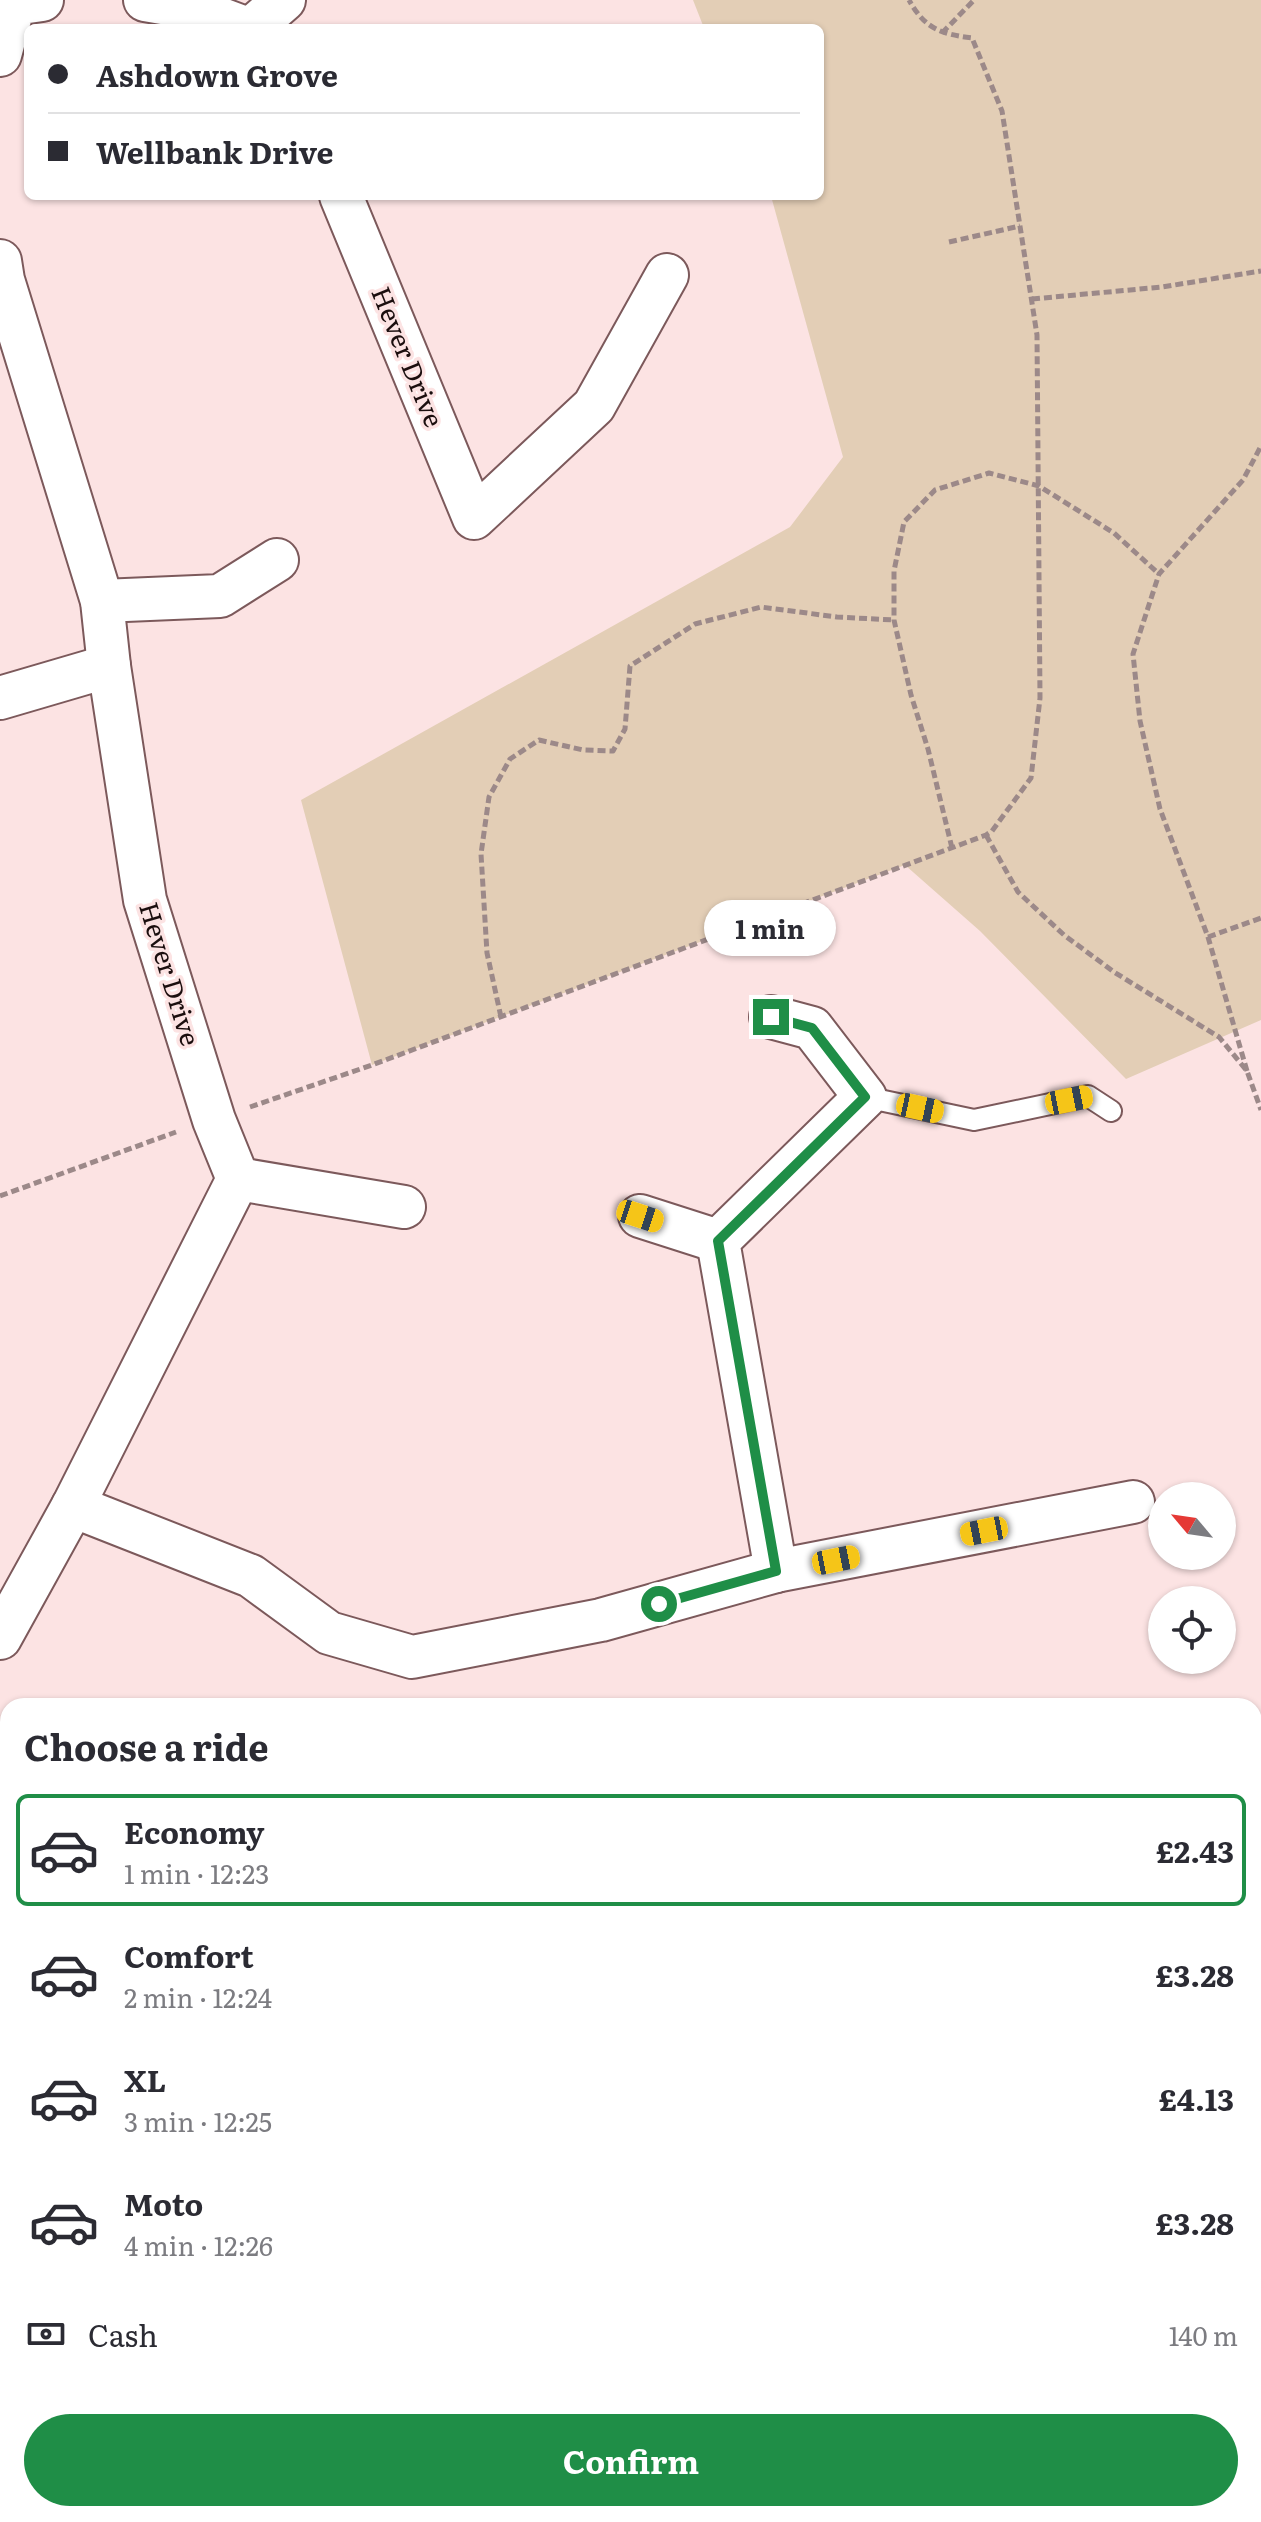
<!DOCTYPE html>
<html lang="en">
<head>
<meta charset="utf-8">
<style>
  :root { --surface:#fff; --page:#f2f2f3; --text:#2b2b33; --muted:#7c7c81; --line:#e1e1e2; --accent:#1f8e47 }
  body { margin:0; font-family:Literata,serif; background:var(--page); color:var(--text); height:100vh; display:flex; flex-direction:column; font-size:30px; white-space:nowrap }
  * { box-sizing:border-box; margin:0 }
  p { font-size:26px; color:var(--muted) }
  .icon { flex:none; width:44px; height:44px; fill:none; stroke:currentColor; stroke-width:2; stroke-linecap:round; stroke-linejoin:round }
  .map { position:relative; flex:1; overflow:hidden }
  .panel { position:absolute; left:0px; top:1698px; width:1262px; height:824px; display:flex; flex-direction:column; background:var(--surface); border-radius:24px 24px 0 0; box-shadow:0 2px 6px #0004 }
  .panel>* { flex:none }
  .hud { position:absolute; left:24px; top:24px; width:800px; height:176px; border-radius:12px; box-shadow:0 2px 6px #0004; display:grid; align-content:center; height:176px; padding:0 24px; background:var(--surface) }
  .needle { width:52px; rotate:299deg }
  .buttons { position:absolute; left:1148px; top:1482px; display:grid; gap:16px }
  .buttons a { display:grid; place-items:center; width:88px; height:88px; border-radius:50%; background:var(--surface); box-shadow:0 2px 6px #0004; font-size:40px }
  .end { position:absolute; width:36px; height:36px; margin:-18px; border:10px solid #1f8e47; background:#fff; box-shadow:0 0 0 4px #fff }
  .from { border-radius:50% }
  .bubble { position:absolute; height:56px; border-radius:28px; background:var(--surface); box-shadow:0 2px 6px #0004; font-size:26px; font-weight:700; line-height:56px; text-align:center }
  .car { position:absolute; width:24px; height:48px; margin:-24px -12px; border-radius:10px; box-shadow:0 0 6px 2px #0007; background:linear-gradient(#f5c518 24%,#345 0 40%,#f5c518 0 76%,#345 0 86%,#f5c518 0) }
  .hud b { display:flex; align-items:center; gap:28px; height:76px; font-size:30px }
  .hud b+b { border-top:2px solid var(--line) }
  .hud i { width:20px; height:20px; background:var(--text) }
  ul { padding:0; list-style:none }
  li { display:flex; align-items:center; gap:24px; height:112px; margin:0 16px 12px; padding:0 8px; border:4px solid transparent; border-radius:12px }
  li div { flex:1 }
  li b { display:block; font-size:30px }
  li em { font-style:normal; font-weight:700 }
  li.current { border-color:var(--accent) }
  li>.icon { width:72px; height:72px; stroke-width:1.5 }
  h2 { padding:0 24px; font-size:36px; line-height:96px }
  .pay { display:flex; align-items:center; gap:20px; height:88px; padding:0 24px; font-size:30px }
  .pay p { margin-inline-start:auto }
  .cta { display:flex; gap:16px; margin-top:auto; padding:16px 24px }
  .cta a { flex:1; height:92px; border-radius:48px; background:var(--accent); color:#fff; font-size:32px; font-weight:700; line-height:92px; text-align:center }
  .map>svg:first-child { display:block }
  .green { fill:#e3ceb6 }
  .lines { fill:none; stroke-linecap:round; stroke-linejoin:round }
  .service-casing { stroke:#7c595b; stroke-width:24 }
  .minor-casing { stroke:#7c595b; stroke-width:46 }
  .tertiary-casing { stroke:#7c595b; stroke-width:48 }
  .path { stroke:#9c8989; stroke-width:5; stroke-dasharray:8 4; stroke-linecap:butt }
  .service { stroke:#fff; stroke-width:20 }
  .minor { stroke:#fff; stroke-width:42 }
  .tertiary { stroke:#fff; stroke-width:44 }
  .route { stroke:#1f8e47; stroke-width:10 }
  .labels { text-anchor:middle; stroke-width:7; stroke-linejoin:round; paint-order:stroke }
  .street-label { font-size:26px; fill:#1b0e0e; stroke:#fce3e3 }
</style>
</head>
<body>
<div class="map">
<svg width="1261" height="2522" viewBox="0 0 1261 2522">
  <rect width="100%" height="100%" fill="#fce3e3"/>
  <g class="green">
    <path d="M 693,0 L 1261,0 L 1261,1020 L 1126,1079 L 980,931 L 905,865 L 372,1065 L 301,800 L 790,527 L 843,457 L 771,196 L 820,196 L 820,28 L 704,28 Z"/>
    <path d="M 1261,1953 L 1261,2224 L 1254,2227 L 1254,1955 Z"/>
    <path d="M 1254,2246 L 1261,2270 L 1261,2454 L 1254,2455 Z"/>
  </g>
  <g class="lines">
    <g class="service-casing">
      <g id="service">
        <path d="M 865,1097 L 974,1120 L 1088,1096 L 1111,1111"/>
        <path d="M 946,2514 L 947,2522"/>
        <path d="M 678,2522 L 679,2514"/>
      </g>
    </g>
    <g class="minor-casing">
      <g id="minor">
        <path d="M 145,0 L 192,8 L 245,28"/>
        <path d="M 252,28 L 284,0"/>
        <path d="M 0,55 L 14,4 L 42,0"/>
        <path d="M 341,196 L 474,518 L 594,406 L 667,275"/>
        <path d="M 0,261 L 3,280 L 102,601 L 109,666 L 145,900 L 214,1120 L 238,1179 L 73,1506 L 0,1638"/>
        <path d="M 102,601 L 220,596 L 277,560"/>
        <path d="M 0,698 L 109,666"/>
        <path d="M 771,1017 L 812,1028 L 865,1097 L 718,1241 L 776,1571"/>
        <path d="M 238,1179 L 404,1207"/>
        <path d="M 640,1216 L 718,1241"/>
        <path d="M 73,1506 L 251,1576 L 329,1633 L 412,1657 L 601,1620 L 776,1571 L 1133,1502"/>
        <path d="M 0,1837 L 8,1841"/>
        <path d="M 0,2513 L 50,2522"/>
        <path d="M 159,2522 L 269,2514"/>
      </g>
    </g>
    <g class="tertiary-casing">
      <path id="tertiary" d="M 1236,2522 L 1261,2513"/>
    </g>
    <g class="path">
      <path d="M 942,33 L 974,0"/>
      <path d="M 949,242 L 1020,226"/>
      <path d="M 1032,299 L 1162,287 L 1261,271"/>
      <path d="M 986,835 L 1018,892 L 1064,935 L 1114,972 L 1219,1037 L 1247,1071 L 1261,1110"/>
      <path d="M 952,848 L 928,749 L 911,695 L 894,620 L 894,571 L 904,522 L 935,490 L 989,473 L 1039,486 L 1114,533 L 1159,574"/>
      <path d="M 1208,937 L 1261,918"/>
      <path d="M 501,1017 L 487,953 L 481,854 L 489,797 L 510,759 L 539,740 L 583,750 L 613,751 L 625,729 L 630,666 L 695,624 L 761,607 L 837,617 L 894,620"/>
      <path d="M 1247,1071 L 1208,937 L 1160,809 L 1140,721 L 1133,654 L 1159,574 L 1243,480 L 1261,446"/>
      <path d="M 250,1107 L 372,1065 L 986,835 L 992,831 L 1031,778 L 1040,698 L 1037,335 L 1002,111 L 972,38 C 941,34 925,29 909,0"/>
      <path d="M 0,1196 L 176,1132"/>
    </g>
    <use href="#service" class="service"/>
    <use href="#minor" class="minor"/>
    <use href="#tertiary" class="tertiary"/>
  </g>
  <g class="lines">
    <path class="route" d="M 659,1604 L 776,1571 L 718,1241 L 865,1097 L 812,1028 L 771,1017"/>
  </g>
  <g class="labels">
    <g class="street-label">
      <text transform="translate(407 357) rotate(68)" y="9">Hever Drive</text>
      <text transform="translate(169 974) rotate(73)" y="9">Hever Drive</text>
    </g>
  </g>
</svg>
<div class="buttons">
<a><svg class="needle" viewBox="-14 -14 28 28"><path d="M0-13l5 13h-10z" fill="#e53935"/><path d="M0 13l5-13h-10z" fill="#7c7c81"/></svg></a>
<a><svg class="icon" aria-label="locate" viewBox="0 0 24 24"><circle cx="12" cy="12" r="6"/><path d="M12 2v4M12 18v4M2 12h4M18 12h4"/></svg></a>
</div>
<i class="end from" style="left:659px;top:1604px"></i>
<i class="end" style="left:771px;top:1017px"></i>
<div class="bubble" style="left:704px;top:900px;width:132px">1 min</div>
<i class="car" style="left:1069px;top:1100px;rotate:79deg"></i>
<i class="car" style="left:920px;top:1108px;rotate:102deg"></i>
<i class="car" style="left:640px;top:1216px;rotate:108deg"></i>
<i class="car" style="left:984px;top:1531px;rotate:259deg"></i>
<i class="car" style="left:836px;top:1560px;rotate:79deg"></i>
<div class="hud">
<b><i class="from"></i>Ashdown Grove</b>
<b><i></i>Wellbank Drive</b>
</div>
<section class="panel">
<h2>Choose a ride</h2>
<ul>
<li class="current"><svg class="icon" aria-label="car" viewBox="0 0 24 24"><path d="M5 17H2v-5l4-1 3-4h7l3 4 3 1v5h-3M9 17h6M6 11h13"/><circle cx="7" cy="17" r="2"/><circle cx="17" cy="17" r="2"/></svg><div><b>Economy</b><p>1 min · 12:23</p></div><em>£2.43</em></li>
<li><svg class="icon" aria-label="car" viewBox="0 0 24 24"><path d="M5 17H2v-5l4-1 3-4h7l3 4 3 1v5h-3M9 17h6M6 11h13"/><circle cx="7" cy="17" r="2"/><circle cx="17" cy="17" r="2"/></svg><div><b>Comfort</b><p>2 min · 12:24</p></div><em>£3.28</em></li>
<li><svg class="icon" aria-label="car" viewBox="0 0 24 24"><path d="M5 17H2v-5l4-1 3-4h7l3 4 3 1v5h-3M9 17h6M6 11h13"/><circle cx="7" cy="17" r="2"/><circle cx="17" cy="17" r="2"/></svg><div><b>XL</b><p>3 min · 12:25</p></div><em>£4.13</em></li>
<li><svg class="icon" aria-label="car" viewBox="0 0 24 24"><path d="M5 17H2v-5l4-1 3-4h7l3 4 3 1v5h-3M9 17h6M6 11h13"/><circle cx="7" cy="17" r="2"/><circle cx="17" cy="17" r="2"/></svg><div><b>Moto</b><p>4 min · 12:26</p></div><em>£3.28</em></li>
</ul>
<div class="pay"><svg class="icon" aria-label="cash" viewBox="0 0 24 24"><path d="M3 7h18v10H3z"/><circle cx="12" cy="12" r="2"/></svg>Cash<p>140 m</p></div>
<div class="cta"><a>Confirm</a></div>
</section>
</div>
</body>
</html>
